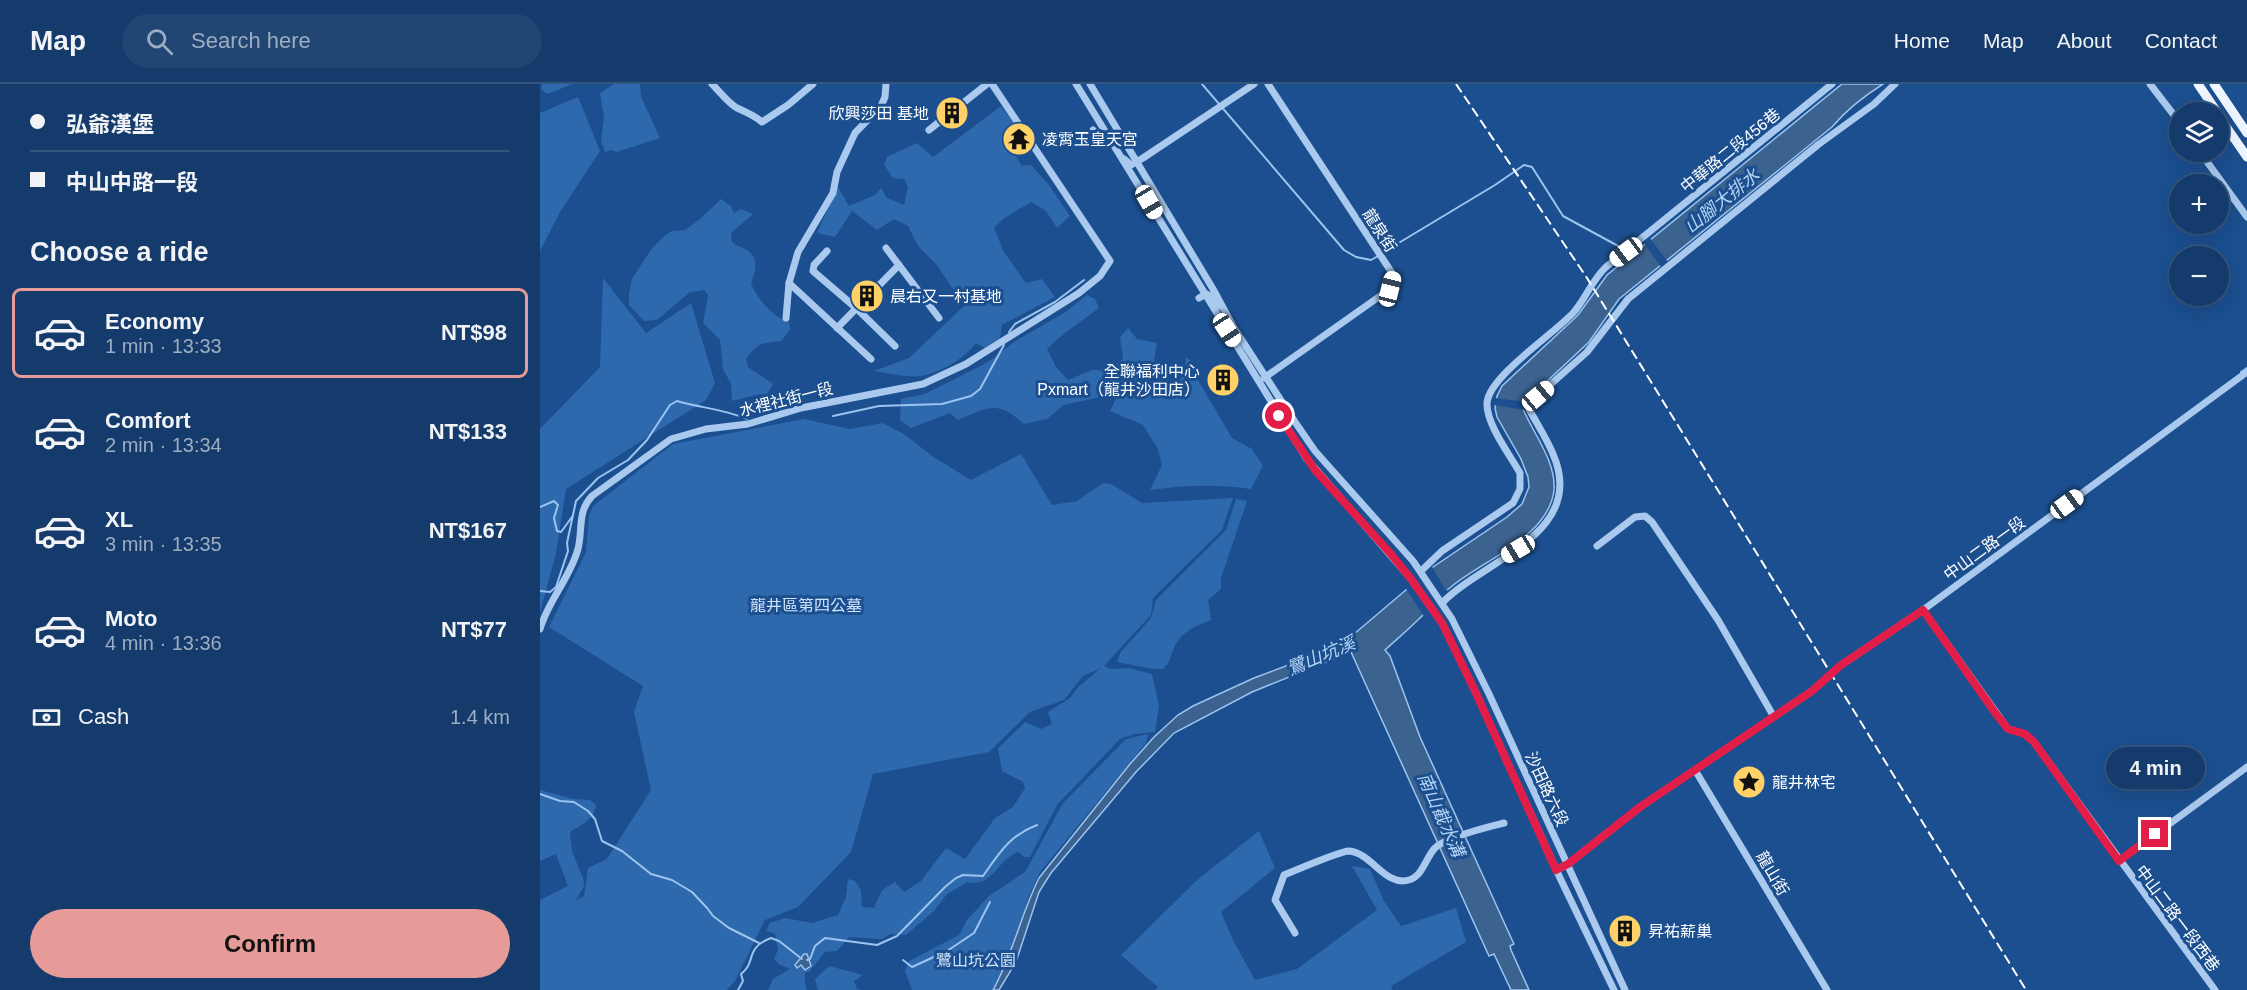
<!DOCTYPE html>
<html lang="en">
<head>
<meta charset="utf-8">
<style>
  :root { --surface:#143b6b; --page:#214673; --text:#f1f3f6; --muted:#9dadc1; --line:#33557e; --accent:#e69b98 }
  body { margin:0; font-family:Helvetica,"Noto Sans TC",sans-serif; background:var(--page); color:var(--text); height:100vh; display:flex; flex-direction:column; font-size:22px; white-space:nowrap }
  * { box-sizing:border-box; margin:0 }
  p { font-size:20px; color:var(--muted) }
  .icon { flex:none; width:33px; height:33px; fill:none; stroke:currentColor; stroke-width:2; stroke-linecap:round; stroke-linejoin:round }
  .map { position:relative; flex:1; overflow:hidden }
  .drawer { display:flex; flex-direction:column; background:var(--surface); width:540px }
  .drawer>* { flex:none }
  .guide { display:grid; align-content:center; height:132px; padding:0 30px; background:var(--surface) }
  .tools { position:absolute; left:1629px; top:18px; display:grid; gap:12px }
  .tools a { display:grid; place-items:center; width:60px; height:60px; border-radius:50%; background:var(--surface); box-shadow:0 6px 24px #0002,0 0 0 2px var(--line); font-size:30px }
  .end { position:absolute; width:27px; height:27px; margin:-14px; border:8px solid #e11d48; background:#fff; box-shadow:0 0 0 3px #fff }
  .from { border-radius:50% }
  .bubble { position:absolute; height:42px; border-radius:21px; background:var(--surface); box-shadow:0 6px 24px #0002,0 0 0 2px var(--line); font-size:20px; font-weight:700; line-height:42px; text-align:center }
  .car { position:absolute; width:18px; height:36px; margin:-18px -9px; border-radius:8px; box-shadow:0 0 4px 2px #0007; background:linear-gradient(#fff 24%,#345 0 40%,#fff 0 76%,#345 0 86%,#fff 0) }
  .guide b { display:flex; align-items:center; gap:21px; height:57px; font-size:22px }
  .guide b+b { border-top:2px solid var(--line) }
  .guide i { width:15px; height:15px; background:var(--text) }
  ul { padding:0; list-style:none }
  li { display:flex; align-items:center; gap:18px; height:90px; margin:0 12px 9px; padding:0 18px; border:3px solid transparent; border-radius:9px }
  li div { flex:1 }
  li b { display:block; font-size:22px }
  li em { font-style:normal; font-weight:700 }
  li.current { border-color:var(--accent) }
  li>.icon { width:54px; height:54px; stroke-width:1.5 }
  h2 { padding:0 30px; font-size:27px; line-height:72px }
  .pay { display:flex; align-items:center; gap:15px; height:66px; padding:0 30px; font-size:22px }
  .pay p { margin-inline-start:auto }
  .action { display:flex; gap:12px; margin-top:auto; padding:12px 30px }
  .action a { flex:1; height:69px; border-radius:36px; background:var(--accent); color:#111; font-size:24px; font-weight:700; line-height:69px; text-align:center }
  header { display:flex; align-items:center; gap:36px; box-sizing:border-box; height:84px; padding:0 30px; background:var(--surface); border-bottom:2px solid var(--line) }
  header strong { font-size:28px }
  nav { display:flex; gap:33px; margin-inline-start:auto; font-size:21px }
  .search { width:420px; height:54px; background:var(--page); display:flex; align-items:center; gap:15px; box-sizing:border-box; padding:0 21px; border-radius:33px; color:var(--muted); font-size:22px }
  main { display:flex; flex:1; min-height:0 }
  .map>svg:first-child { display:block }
  .green { fill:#2e69ad }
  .water { fill:#3c6290; stroke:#9cc4f0; stroke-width:1.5 }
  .pier { fill:#1b4f8f }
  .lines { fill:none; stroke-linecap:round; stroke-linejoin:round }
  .stream { stroke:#9cc4f0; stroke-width:2 }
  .minor { stroke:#a9c9ee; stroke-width:7 }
  .major { stroke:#f0f6ff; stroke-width:9 }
  .rail { stroke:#fff; stroke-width:2; stroke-dasharray:10 4.5; stroke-linecap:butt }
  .route { stroke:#e11d48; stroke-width:8 }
  .labels { text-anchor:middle; stroke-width:6; stroke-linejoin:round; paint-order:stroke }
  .poi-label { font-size:16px; fill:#fff; stroke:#1b4f8f; text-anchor:start }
  .street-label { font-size:16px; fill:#fff; stroke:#1b4f8f }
  .park-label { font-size:16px; fill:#cfe3fa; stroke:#1b4f8f }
  .water-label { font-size:18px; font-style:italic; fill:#b5d3f5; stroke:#1b4f8f }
</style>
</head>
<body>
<header>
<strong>Map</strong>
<div class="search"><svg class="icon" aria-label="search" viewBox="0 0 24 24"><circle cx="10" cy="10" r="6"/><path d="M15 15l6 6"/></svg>Search here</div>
<nav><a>Home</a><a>Map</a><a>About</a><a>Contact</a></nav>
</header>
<main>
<section class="drawer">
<div class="guide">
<b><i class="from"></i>弘爺漢堡</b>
<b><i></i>中山中路一段</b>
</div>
<h2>Choose a ride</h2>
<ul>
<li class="current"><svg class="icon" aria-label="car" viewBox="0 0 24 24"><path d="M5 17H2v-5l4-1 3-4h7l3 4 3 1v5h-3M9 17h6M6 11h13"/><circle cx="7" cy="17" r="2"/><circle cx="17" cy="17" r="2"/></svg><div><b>Economy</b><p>1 min · 13:33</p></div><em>NT$98</em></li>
<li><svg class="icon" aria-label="car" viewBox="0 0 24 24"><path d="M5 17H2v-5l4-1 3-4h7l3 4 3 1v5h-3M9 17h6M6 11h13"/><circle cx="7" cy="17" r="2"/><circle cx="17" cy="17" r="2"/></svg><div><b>Comfort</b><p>2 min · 13:34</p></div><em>NT$133</em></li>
<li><svg class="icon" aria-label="car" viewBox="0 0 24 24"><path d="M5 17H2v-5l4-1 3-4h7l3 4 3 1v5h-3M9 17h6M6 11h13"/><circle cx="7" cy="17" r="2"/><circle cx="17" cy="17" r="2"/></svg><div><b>XL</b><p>3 min · 13:35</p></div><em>NT$167</em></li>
<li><svg class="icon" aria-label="car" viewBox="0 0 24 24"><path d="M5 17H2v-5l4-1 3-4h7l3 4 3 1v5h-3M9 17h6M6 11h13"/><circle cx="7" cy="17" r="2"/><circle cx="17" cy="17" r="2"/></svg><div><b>Moto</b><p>4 min · 13:36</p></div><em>NT$77</em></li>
</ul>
<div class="pay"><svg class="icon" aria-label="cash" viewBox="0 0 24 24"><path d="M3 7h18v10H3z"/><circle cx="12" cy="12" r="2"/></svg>Cash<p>1.4 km</p></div>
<div class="action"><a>Confirm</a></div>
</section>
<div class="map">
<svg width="1707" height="906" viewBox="0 0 1707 906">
  <rect width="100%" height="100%" fill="#1b4f8f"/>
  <g class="green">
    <path d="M 2,0 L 33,0 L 7,10 L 1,5 Z"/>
    <path d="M 74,0 L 100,0 L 101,13 L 120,54 L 77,68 L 71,66 L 65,68 L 61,57 L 64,33 L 60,9 Z"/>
    <path d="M 38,13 L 60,67 L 20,128 L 0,167 L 0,29 Z"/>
    <path d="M 461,22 L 474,39 L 462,49 L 482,82 L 491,81 L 509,101 L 530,132 L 517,144 L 506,127 L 491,118 L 463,135 L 454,144 L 464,168 L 486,199 L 502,195 L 515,213 L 462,241 L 460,254 L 445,264 L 436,259 C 424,275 402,288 381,292 C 367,294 348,289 334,287 L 369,274 L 424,222 L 397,181 L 378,162 L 368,142 L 354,135 L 337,146 L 312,127 L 295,153 L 277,149 L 298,103 L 309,122 L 335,111 L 341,104 L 347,114 L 364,121 L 368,103 L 364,95 L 353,94 L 344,81 L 347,73 L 377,59 L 393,73 Z"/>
    <path d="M 181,115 L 191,122 L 194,129 L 201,125 L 213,130 L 191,149 L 192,158 C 197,162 202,163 207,166 C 219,173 216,188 211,199 C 217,215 232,233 249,238 L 250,246 L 241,257 C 221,260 219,257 206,275 L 208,283 L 233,300 L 227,310 C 214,310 204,315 192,317 L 191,299 L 183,286 L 180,256 L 163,239 L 168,211 L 164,206 L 150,208 L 117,236 L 104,237 L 89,221 L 89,210 L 92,195 L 110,167 L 124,152 L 132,147 L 145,146 L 160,135 Z"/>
    <path d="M 63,194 L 106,249 L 151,219 L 175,299 L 166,316 L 26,405 L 16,469 L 0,529 L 0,345 L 60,283 Z"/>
    <path d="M 547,211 L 555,215 L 559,224 L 521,252 L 507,265 L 516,283 L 528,296 L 552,286 L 568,286 L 583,275 L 580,253 L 588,244 L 597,255 L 617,259 L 611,294 L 634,308 L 645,287 L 646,273 L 651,277 L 653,288 L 692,354 L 712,365 L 723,382 L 711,405 C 675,400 646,401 610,406 L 622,381 L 618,365 L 603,341 L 570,327 L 579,309 L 524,321 L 507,335 L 484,340 C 457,316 449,323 418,336 L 410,329 L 371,344 L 360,336 L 361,315 L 385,310 L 448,278 L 474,258 L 524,229 Z"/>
    <path d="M 264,335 L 310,345 L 343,339 L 364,350 L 392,372 L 431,396 L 481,370 L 512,421 L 537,417 L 563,399 L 571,400 L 602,419 L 693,414 L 682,446 L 613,514 L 611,531 L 564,582 L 571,585 L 589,584 L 612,590 L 619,622 L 615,648 L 594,650 L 580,655 L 517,721 L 490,773 L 484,773 L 478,768 C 457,776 452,804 428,798 L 407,810 L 394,827 L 366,851 L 350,850 L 342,855 L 309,853 L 297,867 L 285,868 L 269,888 L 265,888 L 265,898 L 267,906 L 228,906 L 233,895 L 250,885 L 240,881 L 234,875 L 238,866 L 235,850 L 226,847 L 230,839 L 245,834 L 272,839 L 298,831 L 306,813 L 308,795 L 315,797 L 321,806 L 322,823 L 334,824 L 342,806 L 355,798 L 364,808 L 381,797 L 406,764 L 425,775 L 455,734 L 473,723 L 485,704 L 483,698 L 462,687 L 458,664 L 485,638 L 501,645 L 512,640 L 508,628 L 530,614 L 538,603 L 561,584 L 543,592 L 524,616 L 490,628 L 449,668 L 333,690 L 311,768 L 258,823 L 225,836 L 195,897 L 187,906 L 0,906 L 0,816 L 28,802 L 16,770 L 0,777 L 0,706 L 33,715 L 50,716 L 56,721 C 54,736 41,741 30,748 L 32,767 L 44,797 L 44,802 L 36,816 L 44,812 L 48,784 L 67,775 L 111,706 L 94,628 L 103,602 L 9,543 L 46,468 L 49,432 L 53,422 L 133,360 Z"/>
    <path d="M 696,415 L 707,417 L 681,494 L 681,505 L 668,516 L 671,536 C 655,542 641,548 634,564 C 630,573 631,578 623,585 L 613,585 L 577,578 L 580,569 L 611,534 L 616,516 L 686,446 Z"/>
    <path d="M 608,650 L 606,659 L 500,788 L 489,812 L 469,882 L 452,906 L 372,906 L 365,887 L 369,877 L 419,851 L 427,836 L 449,812 L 485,788 L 523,719 L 586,655 Z"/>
    <path d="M 719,747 L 735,784 L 681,828 L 694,858 L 715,896 L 757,885 L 837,826 L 812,782 L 830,785 L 844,817 L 861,842 L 916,824 L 926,858 L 851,902 L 853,906 L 615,906 L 618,903 L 581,871 L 657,796 Z"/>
    <path d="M 289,882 L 323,891 L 314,897 L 317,905 L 323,906 L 278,906 L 275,895 Z"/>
  </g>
  <g class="water">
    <path d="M 1302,0 L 1343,0 C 1324,12 1307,25 1292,43 L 1079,215 L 1049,258 L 985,318 L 983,325 C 994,351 1016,377 1014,406 C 1009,453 943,476 911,503 C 900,511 892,523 882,532 C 870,544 857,555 845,566 L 850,572 L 880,653 L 973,858 L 974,860 L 970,862 L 971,866 L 989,906 L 971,906 L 954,870 L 949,872 L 811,568 L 712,608 L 634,649 L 596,688 L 511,789 L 499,808 L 476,878 L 459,906 L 453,906 C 473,870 481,830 499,794 L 590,680 L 614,653 L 638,631 L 653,622 L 714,594 L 796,563 L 814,550 L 893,483 L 967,433 L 982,420 L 989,403 L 988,393 L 981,375 L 957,333 L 955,324 L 957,312 L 962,302 L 1038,231 L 1067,191 Z"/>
    <path d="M 264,870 L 267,870 L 271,882 L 265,886 L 261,881 L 257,884 L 255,881 Z"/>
  </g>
  <g class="pier">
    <path d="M 1110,154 L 1128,178 L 1121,183 L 1104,159 Z"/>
    <path d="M 955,314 L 986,318 L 985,326 L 954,321 Z"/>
    <path d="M 891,481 L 905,505 L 909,507 L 885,534 L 865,503 Z"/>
  </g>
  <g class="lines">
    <g class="stream">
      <path d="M 662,0 L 804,166 L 816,173 L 831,176 L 838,172"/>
      <path d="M 842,169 L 955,101 L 984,81 L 992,83 L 1023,132 L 1080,163 L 1089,174"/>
      <path d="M 469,248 L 475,240 L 515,218 L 544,196"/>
      <path d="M 1701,288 L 1707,284"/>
      <path d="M 293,332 L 339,322 L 402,320 L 431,312 L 440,305 L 464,261"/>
      <path d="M 0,423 L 14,417 L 18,421 L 14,434 L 17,447 L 21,448 L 32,433"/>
      <path d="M 0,507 L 10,508 L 16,503 L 28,467 L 27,459 L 36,417 L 58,394 L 88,376 L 107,356 L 130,321 L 137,317 C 161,324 184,325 207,335"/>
      <path d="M 0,710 L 20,717 L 34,718 L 48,727 L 55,735 L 62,757 L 82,767 L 111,790 L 132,796 L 152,808 L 168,825 L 173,832 L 189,844 L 219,859"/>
      <path d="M 267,876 L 270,875 L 275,862 L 285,854 L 337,861 L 357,852 L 405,803 L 416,794 L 423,791 L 443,792 C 460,768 469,752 497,741"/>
      <path d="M 363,876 L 372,883 L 407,867 L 434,849 L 450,818"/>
      <path d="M 198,906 L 203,897 L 201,890 C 217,878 204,864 231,854 L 239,857 L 262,875"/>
    </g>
    <g class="minor">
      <path d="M 172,0 C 180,8 188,19 197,24 C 206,28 214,31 222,38 L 248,21 L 273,0"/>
      <path d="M 536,0 L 766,374 L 871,495 L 902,539 L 935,607 L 1020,794 L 1074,906"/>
      <path d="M 550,0 L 673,205 L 694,244 L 755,338 L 775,367 L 873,477 L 912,535 L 949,610 L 1085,906"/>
      <path d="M 1610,0 L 1640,39"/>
      <path d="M 389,46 L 447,0"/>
      <path d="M 553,46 L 566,58"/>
      <path d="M 1660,68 L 1707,133"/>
      <path d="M 584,75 L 591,81 L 603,74 L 714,0"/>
      <path d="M 346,164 L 399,234"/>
      <path d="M 287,167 L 274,181 L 273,187 L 316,224 L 355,262"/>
      <path d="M 249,199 L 331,275"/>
      <path d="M 659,214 L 666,210 L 672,213 L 679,222"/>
      <path d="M 246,234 L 249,199 L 258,168 L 293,109 L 297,88 L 315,49 L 341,22 L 345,13 L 346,0"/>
      <path d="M 297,244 L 359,181"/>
      <path d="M 724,294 L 850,205 L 854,192 L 728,0"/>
      <path d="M 1057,462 L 1095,433 L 1105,432 L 1112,438 L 1178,536 L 1234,633"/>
      <path d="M 881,487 L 902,467 L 973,419 L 980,405 L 980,389 C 970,371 946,340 947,319 C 949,292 1014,250 1034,228 C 1046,214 1052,196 1066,183 L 1292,0"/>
      <path d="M 902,519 C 943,476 1048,450 1013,370 C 1007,355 997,340 989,325 L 993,316 L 1047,268 L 1088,215 L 1279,60 L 1334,20 L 1355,0"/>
      <path d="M 1383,526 L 1468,645 L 1485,650 L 1494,658 L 1675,906"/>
      <path d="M 0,545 C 8,517 30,494 38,465 C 43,445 37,428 52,412 L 131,355 L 166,345 L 208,340 L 261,324 L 383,300 L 426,280 L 539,209 L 560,192 L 570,177 L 452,0"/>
      <path d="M 1155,686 L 1287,906"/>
      <path d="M 1579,777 L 1707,683"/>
      <path d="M 1016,786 L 1028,780 L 1100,723 L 1272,607 L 1301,581 L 1383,526 L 1707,288"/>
      <path d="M 755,849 L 735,816 L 744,791 C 756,786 801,767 809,767 C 832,769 845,803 869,796 C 883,792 886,773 895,764 C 906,753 948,743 964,739"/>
    </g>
    <g class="major">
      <path d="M 1658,0 L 1677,28"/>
      <path d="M 1674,0 L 1707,49"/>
      <path d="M 1678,31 L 1707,73"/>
    </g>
    <path class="rail" d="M 916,0 L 1047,194 L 1486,906"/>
  </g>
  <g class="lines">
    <path class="route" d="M 739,332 L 775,386 L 850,469 L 871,495 L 902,539 L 935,607 L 1016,786 L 1028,780 L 1100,723 L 1272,607 L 1301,581 L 1383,526 L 1456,630 L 1468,645 L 1485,650 L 1494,658 L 1579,777 L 1615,750"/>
  </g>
  <defs>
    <g id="building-disc" transform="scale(1.725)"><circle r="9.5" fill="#ffd166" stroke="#1b4f8f"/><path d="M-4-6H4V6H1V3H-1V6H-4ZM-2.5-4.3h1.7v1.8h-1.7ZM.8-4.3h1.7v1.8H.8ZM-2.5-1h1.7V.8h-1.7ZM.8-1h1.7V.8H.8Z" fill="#111"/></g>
    <g id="temple-disc" transform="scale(1.725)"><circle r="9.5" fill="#ffd166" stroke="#1b4f8f"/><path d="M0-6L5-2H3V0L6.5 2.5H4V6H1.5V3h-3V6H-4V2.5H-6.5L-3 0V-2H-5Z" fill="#111"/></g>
    <g id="sight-disc" transform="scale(1.725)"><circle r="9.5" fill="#ffd166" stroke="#1b4f8f"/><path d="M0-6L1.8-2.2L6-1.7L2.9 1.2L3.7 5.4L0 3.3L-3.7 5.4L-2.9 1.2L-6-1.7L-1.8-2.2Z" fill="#111"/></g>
  </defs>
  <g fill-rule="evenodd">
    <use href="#building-disc" x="412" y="29"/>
    <use href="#temple-disc" x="479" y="55"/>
    <use href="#building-disc" x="327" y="212"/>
    <use href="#building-disc" x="683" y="296"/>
    <use href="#sight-disc" x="1209" y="698"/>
    <use href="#building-disc" x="1085" y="847"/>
  </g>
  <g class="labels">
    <g class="poi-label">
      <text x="389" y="35" text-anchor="end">欣興莎田 基地</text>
      <text x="502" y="61">凌霄玉皇天宮</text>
      <text x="350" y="218">晨右又一村基地</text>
      <text x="660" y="293" text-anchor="end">全聯福利中心<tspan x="660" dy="18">Pxmart（龍井沙田店）</tspan></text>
      <text x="1232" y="704">龍井林宅</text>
      <text x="1108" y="853">昇祐薪巢</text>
    </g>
    <g class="street-label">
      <text transform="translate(1190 66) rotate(-39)" y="6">中華路二段456巷</text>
      <text transform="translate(840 146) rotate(57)" y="6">龍泉街</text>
      <text transform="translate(246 315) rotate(-14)" y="6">水裡社街一段</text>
      <text transform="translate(1444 464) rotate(-36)" y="6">中山二路一段</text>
      <text transform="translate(1007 705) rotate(65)" y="6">沙田路六段</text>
      <text transform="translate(1233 789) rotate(60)" y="6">龍山街</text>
      <text transform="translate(1638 834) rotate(53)" y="6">中山二路一段西巷</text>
    </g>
    <g class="park-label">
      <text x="266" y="527">龍井區第四公墓</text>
      <text x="436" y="882">鷺山坑公園</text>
    </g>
    <g class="water-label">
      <text transform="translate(1182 117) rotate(-39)" y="6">山腳大排水</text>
      <text transform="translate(781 572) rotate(-23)" y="6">鷺山坑溪</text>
      <text transform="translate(901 731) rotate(66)" y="6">南山截水溝</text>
    </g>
  </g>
</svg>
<div class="tools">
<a><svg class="icon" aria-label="layers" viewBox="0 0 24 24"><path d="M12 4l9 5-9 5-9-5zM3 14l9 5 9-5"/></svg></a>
<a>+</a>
<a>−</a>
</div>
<i class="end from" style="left:739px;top:332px"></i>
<i class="end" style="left:1615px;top:750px"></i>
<div class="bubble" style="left:1566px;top:663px;width:99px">4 min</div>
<i class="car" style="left:609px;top:118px;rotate:150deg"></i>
<i class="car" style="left:1086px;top:168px;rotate:233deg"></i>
<i class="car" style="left:850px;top:205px;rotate:14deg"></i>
<i class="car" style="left:687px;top:246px;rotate:147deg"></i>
<i class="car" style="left:998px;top:312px;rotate:50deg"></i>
<i class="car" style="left:1527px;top:420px;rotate:54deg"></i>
<i class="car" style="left:978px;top:465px;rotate:239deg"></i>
</div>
</main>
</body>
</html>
